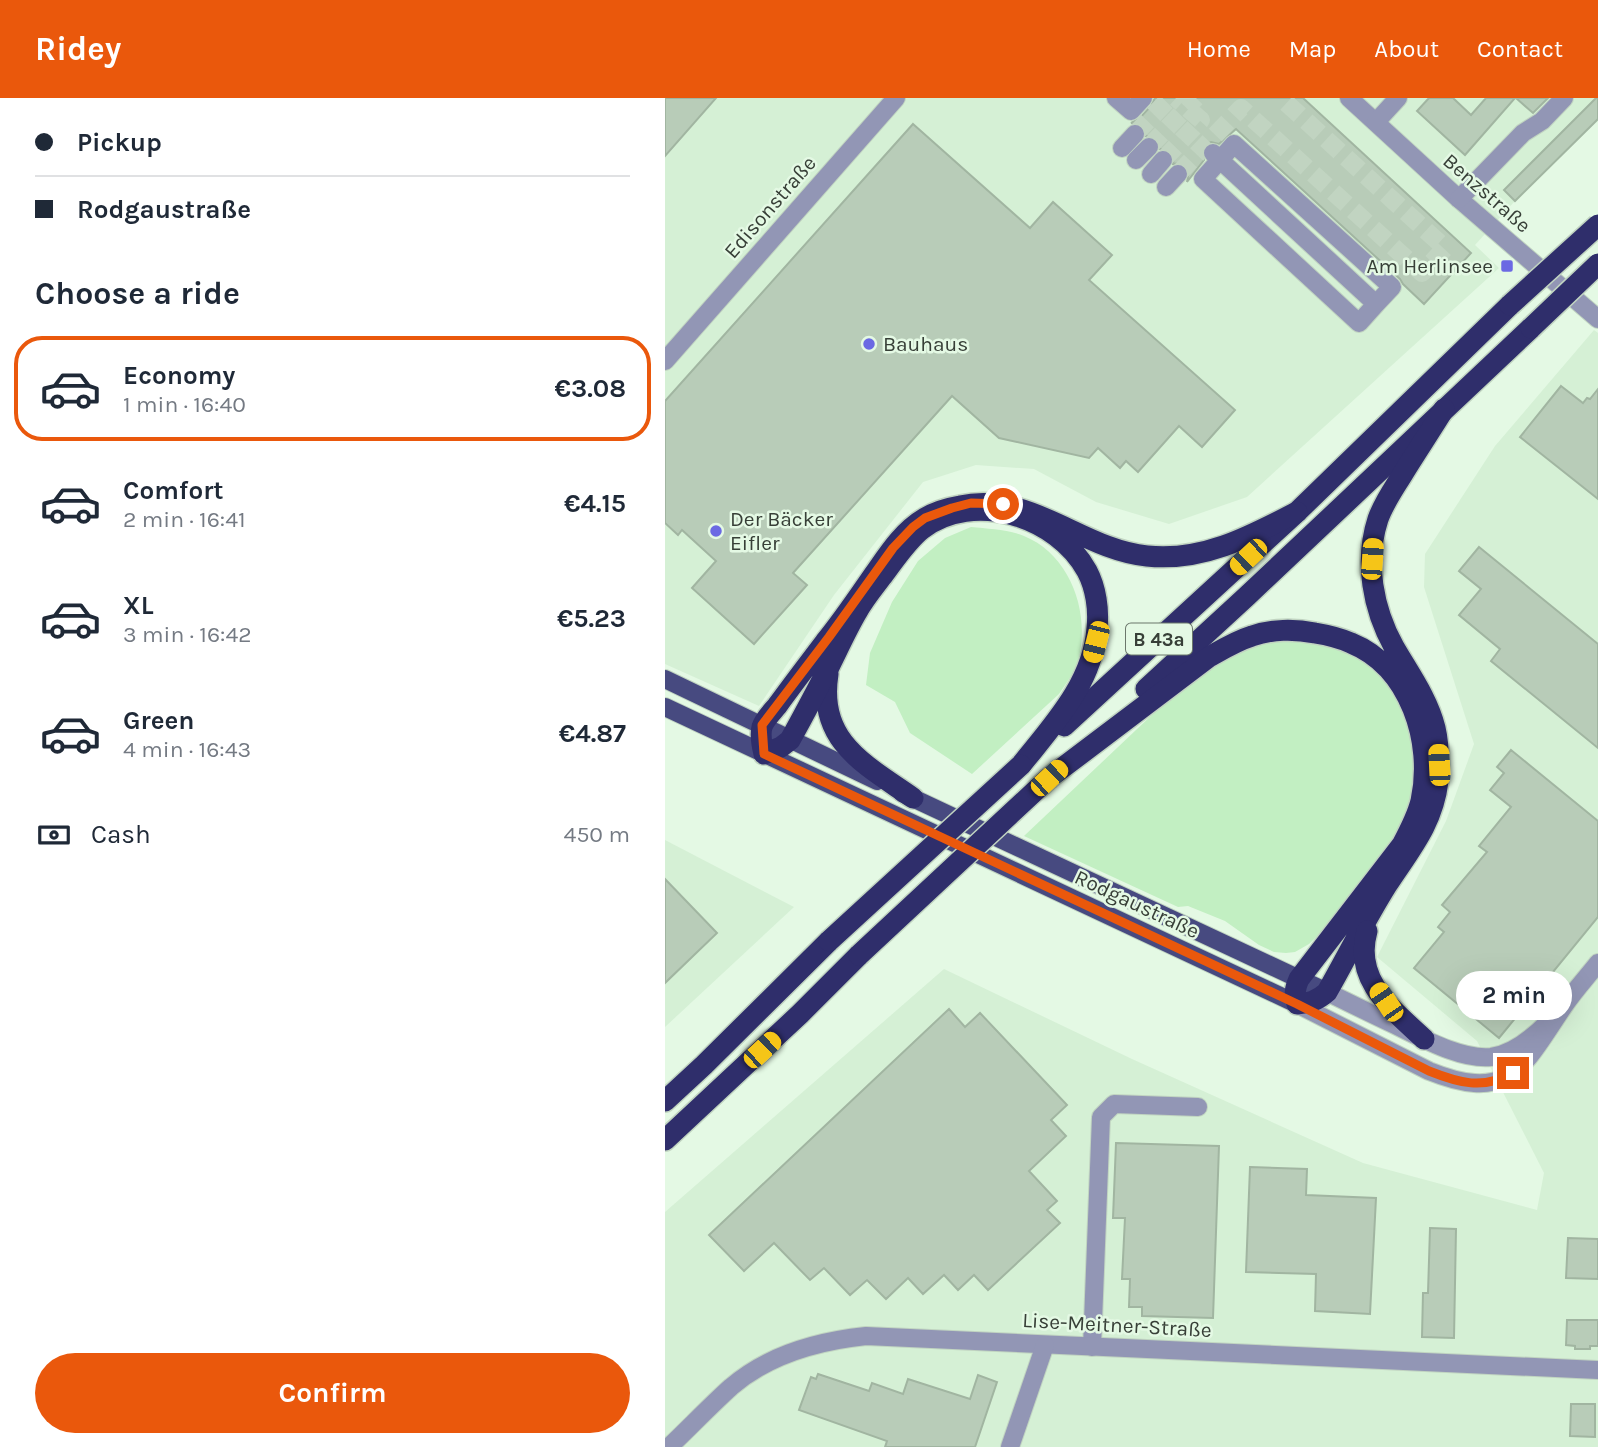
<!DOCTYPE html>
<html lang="en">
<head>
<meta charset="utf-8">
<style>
  :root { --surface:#fff; --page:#f6f6f7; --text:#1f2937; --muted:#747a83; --line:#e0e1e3; --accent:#ea580c }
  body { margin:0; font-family:Karla,sans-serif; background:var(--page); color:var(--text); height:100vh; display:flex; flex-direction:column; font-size:26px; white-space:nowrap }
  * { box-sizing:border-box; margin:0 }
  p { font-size:23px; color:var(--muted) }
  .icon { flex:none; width:38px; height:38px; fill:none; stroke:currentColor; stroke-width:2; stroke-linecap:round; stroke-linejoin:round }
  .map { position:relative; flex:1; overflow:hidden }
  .side { display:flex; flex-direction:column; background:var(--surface); width:665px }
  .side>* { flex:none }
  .hud { display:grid; align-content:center; height:154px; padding:0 35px; background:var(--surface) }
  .end { position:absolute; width:32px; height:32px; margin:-16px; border:9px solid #ea580c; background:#fff; box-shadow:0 0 0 4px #fff }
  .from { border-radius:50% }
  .bubble { position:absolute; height:49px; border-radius:24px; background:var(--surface); box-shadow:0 7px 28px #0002; font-size:23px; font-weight:700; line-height:49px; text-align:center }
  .car { position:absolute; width:21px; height:42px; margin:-21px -10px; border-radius:9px; box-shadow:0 0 5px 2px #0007; background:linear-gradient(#f5c518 24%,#345 0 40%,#f5c518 0 76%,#345 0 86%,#f5c518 0) }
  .hud b { display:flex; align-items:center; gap:24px; height:66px; font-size:26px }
  .hud b+b { border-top:2px solid var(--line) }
  .hud i { width:18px; height:18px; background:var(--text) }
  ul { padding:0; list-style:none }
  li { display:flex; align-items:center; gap:21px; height:105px; margin:0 14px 10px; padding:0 21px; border:4px solid transparent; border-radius:28px }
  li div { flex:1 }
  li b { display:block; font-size:26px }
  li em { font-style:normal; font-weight:700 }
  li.selected { border-color:var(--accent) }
  li>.icon { width:63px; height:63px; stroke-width:1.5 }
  h2 { padding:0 35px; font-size:32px; line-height:84px }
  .pay { display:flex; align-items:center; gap:18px; height:77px; padding:0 35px; font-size:26px }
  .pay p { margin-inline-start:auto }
  .cta { display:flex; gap:14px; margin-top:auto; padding:14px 35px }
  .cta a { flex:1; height:80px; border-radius:42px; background:var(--accent); color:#fff; font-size:28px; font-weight:700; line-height:80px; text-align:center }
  header { display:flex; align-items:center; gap:42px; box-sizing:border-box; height:98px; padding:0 35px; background:var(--accent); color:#fff }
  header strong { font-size:33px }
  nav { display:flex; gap:38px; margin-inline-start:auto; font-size:24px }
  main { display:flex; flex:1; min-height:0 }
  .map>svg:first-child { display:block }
  .built { fill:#d5f0d5 }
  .green { fill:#c2efc2 }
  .building { fill:#b8ccb8; stroke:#a1b5a1; stroke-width:2 }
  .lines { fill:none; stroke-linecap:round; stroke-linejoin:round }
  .minor-tunnel { stroke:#c1d4c1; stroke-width:18; stroke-dasharray:18 9; stroke-linecap:butt }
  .minor-casing { stroke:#c1d4c1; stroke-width:20 }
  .major-casing { stroke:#c1d4c1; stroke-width:20 }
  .highway-casing { stroke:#c1d4c1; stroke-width:24 }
  .minor { stroke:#9296b5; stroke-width:18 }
  .major { stroke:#474a80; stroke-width:18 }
  .highway { stroke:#2f2e6b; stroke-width:21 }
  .highway-bridge-casing { stroke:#c1d4c1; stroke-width:24; stroke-linecap:butt }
  .highway-bridge { stroke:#2f2e6b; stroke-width:21 }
  .route { stroke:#ea580c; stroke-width:9 }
  .poi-dot { fill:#6b69e3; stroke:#e4f9e4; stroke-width:2.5 }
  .labels { text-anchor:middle; stroke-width:5; stroke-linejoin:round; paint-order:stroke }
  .shield { fill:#e4f9e4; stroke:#6b776b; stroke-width:2 }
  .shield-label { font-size:19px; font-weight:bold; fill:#373f37 }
  .street-label { font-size:21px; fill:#373f37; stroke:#e4f9e4 }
  .poi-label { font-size:21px; fill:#373f37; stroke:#e4f9e4; text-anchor:start }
</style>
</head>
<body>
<header>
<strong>Ridey</strong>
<nav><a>Home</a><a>Map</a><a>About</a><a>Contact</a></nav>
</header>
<main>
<section class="side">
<div class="hud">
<b><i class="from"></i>Pickup</b>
<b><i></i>Rodgaustraße</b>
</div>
<h2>Choose a ride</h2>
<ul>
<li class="selected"><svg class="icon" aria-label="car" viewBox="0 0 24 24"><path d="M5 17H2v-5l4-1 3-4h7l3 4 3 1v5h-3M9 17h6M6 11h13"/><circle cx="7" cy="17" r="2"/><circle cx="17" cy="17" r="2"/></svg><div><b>Economy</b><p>1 min · 16:40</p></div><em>€3.08</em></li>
<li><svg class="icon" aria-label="car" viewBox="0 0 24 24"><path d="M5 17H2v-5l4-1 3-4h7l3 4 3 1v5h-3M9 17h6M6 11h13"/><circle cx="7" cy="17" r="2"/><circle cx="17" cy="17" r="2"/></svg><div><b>Comfort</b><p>2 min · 16:41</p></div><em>€4.15</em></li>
<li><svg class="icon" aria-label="car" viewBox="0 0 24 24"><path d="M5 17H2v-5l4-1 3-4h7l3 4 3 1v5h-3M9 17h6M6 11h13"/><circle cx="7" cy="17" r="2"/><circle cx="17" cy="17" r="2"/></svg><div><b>XL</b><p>3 min · 16:42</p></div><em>€5.23</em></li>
<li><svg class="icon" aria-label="car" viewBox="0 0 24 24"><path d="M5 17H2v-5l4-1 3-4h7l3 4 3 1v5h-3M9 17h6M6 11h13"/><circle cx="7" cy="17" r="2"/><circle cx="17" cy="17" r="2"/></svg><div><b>Green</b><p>4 min · 16:43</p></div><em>€4.87</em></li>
</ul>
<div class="pay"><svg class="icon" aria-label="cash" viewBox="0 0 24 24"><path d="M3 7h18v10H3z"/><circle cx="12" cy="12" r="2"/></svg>Cash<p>450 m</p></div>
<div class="cta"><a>Confirm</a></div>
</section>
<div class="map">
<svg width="933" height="1349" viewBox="0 0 933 1349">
  <rect width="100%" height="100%" fill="#e4f9e4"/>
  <g class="built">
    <path d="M 0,0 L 933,0 L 933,21 L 850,103 L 810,147 L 834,170 L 582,399 L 504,426 L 431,404 L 369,371 L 311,367 L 258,384 L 169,497 L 94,608 L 0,566 Z"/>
    <path d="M 929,232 L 933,235 L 933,1349 L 0,1349 L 0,1114 L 279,871 L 467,961 L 698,1065 L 872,1112 L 879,1075 L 812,943 L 712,859 L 781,723 L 809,646 L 759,489 L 760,456 L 830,348 Z"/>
    <path d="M 0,742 L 129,809 L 0,929 Z"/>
  </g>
  <g class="green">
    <path d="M 306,429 C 323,431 343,431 359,438 C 406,457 426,516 413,563 C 409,575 401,586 394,596 L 307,676 L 245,635 L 230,604 L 201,587 L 205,555 L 227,504 L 253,463 L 280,440 Z"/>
    <path d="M 617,536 L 686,552 L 727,585 L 754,650 L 744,724 L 664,827 L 644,846 L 630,854 L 621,855 L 609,854 L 594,847 L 560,823 L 523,808 L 513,809 L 359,738 L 546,561 Z"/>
  </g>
  <g class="building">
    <path d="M 0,0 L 51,0 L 0,58 Z"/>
    <path d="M 490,0 L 638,0 L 806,155 L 759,206 L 738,186 L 735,181 L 571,31 L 554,46 L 546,44 L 540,47 L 537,53 L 539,62 L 522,84 L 524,73 L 521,68 L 515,65 L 508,66 L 509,59 L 506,54 L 501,51 L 495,51 L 492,41 L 488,38 L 481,38 L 481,32 L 477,27 L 472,25 L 466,25 L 474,21 L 486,8 Z"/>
    <path d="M 764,0 L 788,0 L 806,17 L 821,0 L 850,0 L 800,57 L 752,13 Z"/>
    <path d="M 851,0 L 883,0 L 868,15 Z"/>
    <path d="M 931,0 L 933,0 L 933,21 L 850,103 L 839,92 Z"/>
    <path d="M 248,26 L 365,130 L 388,104 L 447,157 L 424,182 L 570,312 L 537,349 L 514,328 L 473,374 L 461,363 L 455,370 L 433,350 L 424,360 L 334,340 L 287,298 L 128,475 L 142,487 L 89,546 L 27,490 L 51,463 L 17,432 L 13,437 L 0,425 L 0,303 Z"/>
    <path d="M 896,288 L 918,305 L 922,300 L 925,301 L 933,291 L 933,401 L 855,339 Z"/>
    <path d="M 814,449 L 933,546 L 933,650 L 826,563 L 835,551 L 794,517 L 816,491 L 794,473 Z"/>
    <path d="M 846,652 L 933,723 L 933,819 L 834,940 L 749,870 L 779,834 L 773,829 L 785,814 L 777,807 L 822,754 L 814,748 L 846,709 L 825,692 L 839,675 L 832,669 Z"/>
    <path d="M 0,781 L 52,835 L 0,885 Z"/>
    <path d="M 284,911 L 300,929 L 315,915 L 402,1007 L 386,1022 L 401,1038 L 364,1073 L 392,1103 L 382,1112 L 395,1125 L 323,1192 L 309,1177 L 293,1192 L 279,1177 L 258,1196 L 243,1180 L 221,1201 L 202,1182 L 185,1197 L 159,1170 L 145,1182 L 109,1145 L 79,1173 L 44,1137 Z"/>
    <path d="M 451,1045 L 554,1048 L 548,1220 L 477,1218 L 477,1209 L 464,1209 L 465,1181 L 457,1181 L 460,1120 L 448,1120 Z"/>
    <path d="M 585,1069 L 642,1071 L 641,1097 L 711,1100 L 705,1216 L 650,1213 L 651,1176 L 581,1174 Z"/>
    <path d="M 765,1130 L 791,1131 L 789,1240 L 757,1239 L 758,1195 L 763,1195 Z"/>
    <path d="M 903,1140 L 933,1141 L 933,1181 L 901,1180 Z"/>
    <path d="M 902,1222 L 933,1222 L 933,1248 L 925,1248 L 925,1251 L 910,1251 L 910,1248 L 901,1247 Z"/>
    <path d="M 153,1276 L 204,1293 L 207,1285 L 238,1296 L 243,1281 L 305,1301 L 313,1277 L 332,1284 L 310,1349 L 220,1349 L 222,1343 L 134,1312 L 146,1279 L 151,1281 Z"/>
    <path d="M 906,1306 L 930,1306 L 930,1339 L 905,1338 Z"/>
  </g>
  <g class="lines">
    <g class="minor-tunnel">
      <path d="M 470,36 L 505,0"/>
      <path d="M 484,49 L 531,0"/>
      <path d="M 498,62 L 536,22 L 511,0"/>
      <path d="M 513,76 L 576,10 L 757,175 L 780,150 L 616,0"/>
    </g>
    <g class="minor-casing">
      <g id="minor">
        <path d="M 451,0 L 466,13 L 478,0"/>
        <path d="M 684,0 L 794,101 L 933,221"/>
        <path d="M 711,24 L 733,0"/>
        <path d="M 457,50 L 470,36"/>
        <path d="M 548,55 L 555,62 L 711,206 L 727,189 L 569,46 L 538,81 L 694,225 L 711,206"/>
        <path d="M 471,62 L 484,49"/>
        <path d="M 486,76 L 498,62"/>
        <path d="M 501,89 L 513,76"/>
        <path d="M 794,101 L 858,35 L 877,23 L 899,0"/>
        <path d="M 0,263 L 231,0"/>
        <path d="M 662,894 C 684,905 707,916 730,927 C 757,940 796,962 826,959 C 848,956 866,941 881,926"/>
        <path d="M 632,906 L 764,973 C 846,1006 858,968 899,908 C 909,893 922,879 933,865"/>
        <path d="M 427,1249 L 436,1019 L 449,1006 L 533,1009"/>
        <path d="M 4,1349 C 25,1329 45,1308 66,1289 C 103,1257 153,1243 201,1238 L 933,1272"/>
        <path d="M 345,1349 L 380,1247"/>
      </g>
    </g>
    <g class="major-casing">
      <g id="major">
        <path d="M 0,581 L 212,683"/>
        <path d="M 0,609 L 632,906"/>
        <path d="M 237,695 L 662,894"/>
      </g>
    </g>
    <g class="highway-casing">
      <g id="highway">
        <path d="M 163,576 C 152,644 201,667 248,700"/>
        <path d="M 481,591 L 582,498 L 866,230"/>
        <path d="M 399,628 L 632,414 L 845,207"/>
        <path d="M 356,667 C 388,627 428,585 432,530 C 434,512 431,490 422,473 C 392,418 309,392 257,431 C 242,443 231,460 219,476 C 210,488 199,501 192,514 C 182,531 174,549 165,567 C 152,592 139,617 125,642 L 116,649 L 99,656 C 97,648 95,637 97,629 C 99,622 107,614 112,608 C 128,586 144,565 160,544 C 178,522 194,498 210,475 C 224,455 238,433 260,420 C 270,414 283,410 295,408 C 366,393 415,451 482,458 C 537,464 584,439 632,414"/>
        <path d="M 384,680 L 544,559 C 558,551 571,543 587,538 C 606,531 630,531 650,535 C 662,537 675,540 686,545 C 745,569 769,644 756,703 C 752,719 745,732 737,747 L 634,881 C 630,890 629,896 632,906 C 644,905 652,903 662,894 C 682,859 700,822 722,787 C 744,753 768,726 773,683 C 774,666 774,647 770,630 C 763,601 744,575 729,549 C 708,511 699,464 713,421 C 719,404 730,389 739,374 C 752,353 766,332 779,311"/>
        <path d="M 702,833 C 688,882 727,911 759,941"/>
        <path d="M 0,1003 L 39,967 L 164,843"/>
        <path d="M 0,1042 L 135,916 L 194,857"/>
      </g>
    </g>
    <use href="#minor" class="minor"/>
    <use href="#major" class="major"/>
    <use href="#highway" class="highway"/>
    <g class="highway-bridge-casing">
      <g id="highway-bridge">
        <path d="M 845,207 L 933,127"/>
        <path d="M 866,230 L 933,166"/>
        <path d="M 164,843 L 356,667"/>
        <path d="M 194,857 L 384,680"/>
      </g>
    </g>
    <use href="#highway-bridge" class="highway-bridge"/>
  </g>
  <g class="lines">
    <path class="route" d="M 338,406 L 306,405 L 287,410 L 260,420 L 248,429 L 228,450 L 164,539 L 97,627 L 99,656 L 632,906 L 764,973 C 794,985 818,992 848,975"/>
  </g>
  <g class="poi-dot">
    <rect x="835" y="161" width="14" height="14" rx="3.5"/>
    <circle cx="204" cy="246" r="7"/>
    <circle cx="51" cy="433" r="7"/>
  </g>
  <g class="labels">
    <rect class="shield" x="461" y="525.5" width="66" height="31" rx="5"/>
    <g class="shield-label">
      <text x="494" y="548">B 43a</text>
    </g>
    <g class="street-label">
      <text transform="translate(822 95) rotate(41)" y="7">Benzstraße</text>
      <text transform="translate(105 109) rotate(-49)" y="7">Edisonstraße</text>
      <text transform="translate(472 806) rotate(25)" y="7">Rodgaustraße</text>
      <text transform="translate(452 1227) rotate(3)" y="7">Lise-Meitner-Straße</text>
    </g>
    <g class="poi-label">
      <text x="828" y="175" text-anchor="end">Am Herlinsee</text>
      <text x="218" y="253">Bauhaus</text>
      <text x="65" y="428">Der Bäcker<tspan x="65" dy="24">Eifler</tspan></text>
    </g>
  </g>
</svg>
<i class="end from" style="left:338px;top:406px"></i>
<i class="end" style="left:848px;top:975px"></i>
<div class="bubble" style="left:791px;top:873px;width:116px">2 min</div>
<i class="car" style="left:583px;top:459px;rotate:227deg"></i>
<i class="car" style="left:707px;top:461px;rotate:4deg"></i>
<i class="car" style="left:431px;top:544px;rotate:194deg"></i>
<i class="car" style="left:774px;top:667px;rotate:357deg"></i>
<i class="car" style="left:384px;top:680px;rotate:47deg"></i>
<i class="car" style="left:721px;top:904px;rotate:326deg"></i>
<i class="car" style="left:97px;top:952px;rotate:47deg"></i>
</div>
</main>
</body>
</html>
